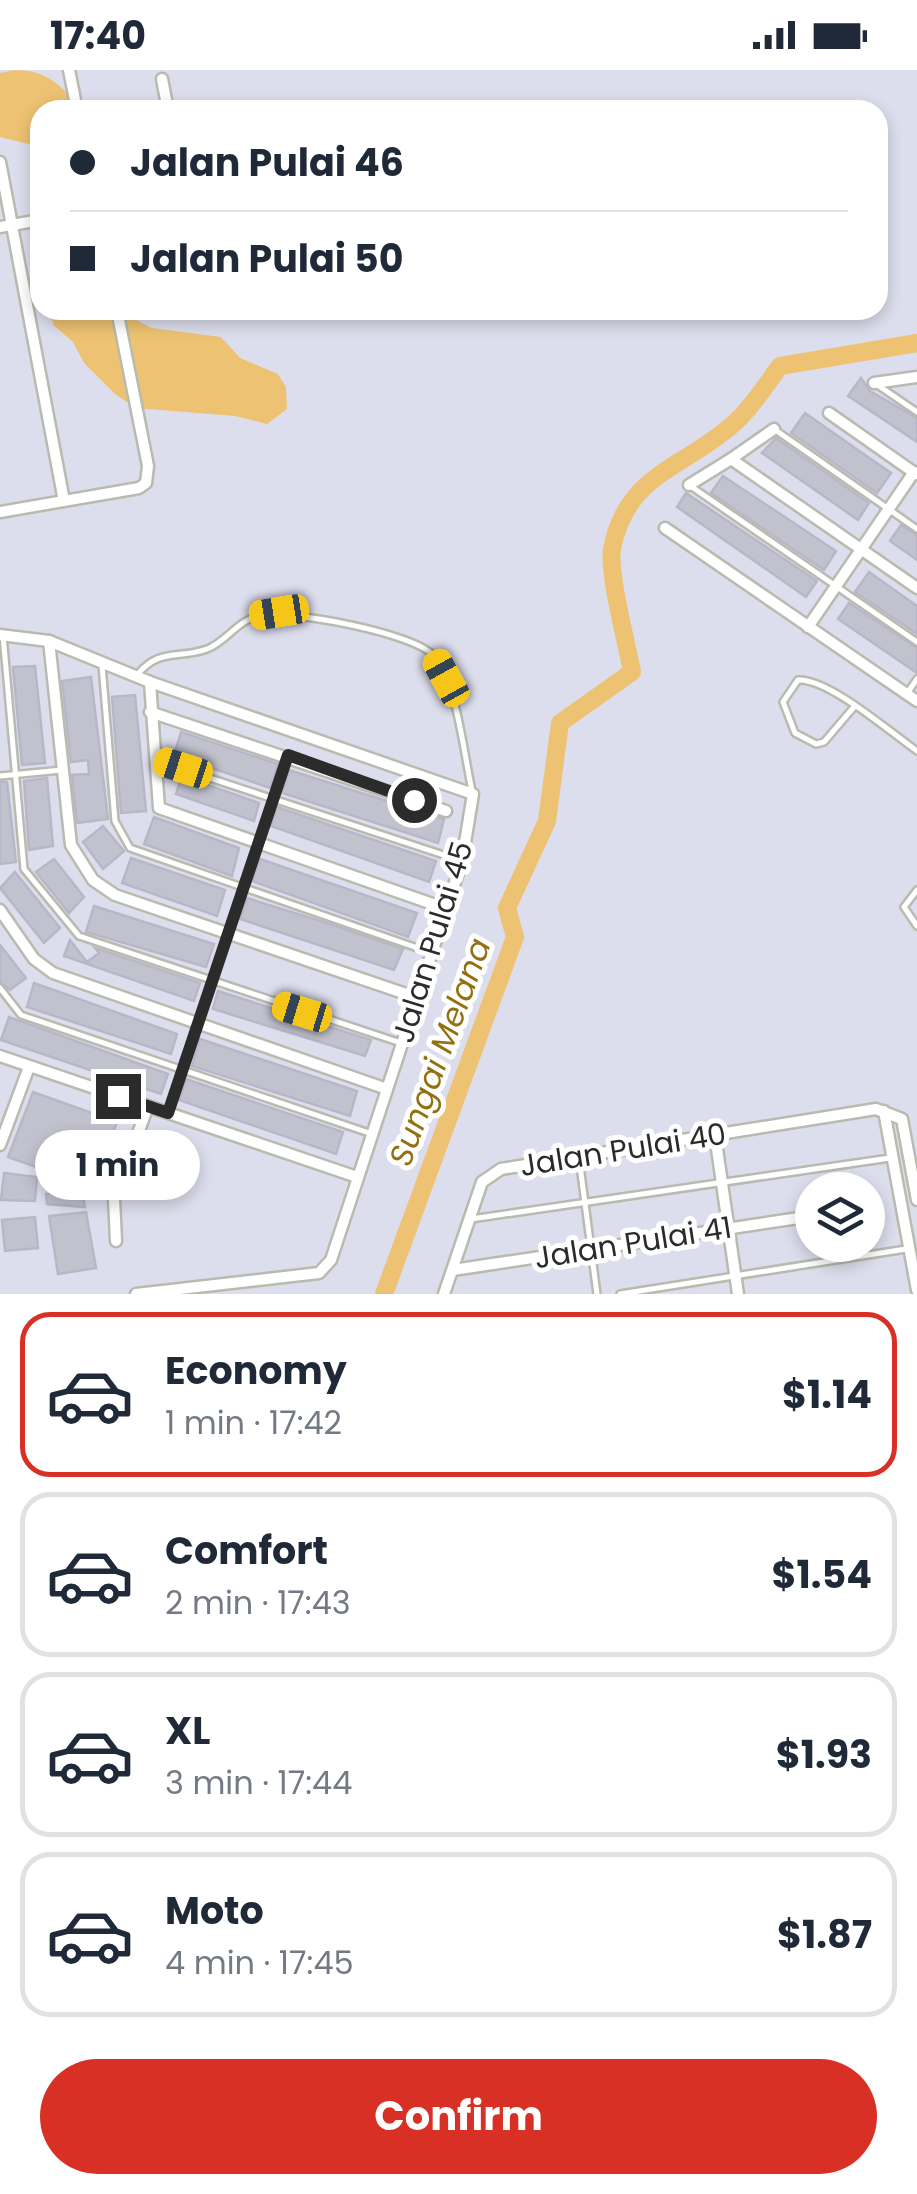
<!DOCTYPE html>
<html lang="en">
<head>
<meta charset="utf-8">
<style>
  :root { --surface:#fff; --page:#f6f6f7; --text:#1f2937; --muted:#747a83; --line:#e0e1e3; --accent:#d93025 }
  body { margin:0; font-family:Poppins,sans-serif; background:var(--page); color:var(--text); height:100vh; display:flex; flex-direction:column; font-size:38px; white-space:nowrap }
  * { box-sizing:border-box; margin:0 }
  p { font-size:32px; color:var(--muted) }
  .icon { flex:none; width:55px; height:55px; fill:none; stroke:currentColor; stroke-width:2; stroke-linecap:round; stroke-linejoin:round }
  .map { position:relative; height:1224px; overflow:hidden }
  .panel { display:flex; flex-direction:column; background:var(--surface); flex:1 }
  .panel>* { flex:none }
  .guide { position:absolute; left:30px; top:30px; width:858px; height:220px; border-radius:30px; box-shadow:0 5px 15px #0003; display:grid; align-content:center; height:220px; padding:0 40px; background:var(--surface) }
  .fabs { position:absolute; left:795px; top:1102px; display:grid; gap:20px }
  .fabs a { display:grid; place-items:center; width:90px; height:90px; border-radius:50%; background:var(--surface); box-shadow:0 5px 15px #0003; font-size:50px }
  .end { position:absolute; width:45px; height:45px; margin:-22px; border:12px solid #2b2b2b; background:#fff; box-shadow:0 0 0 5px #fff }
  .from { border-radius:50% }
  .bubble { position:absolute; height:70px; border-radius:35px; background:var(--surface); box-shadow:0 5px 15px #0003; font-size:32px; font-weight:700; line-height:70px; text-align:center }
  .car { position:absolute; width:30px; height:60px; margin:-30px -15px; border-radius:12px; box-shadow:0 0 8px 2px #0007; background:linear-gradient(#f5c518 24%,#345 0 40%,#f5c518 0 76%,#345 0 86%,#f5c518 0) }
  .guide b { display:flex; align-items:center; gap:35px; height:95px; font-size:38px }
  .guide b+b { border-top:2px solid var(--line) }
  .guide i { width:25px; height:25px; background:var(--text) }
  ul { padding:18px 0 0; list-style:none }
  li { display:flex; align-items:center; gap:30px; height:165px; margin:0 20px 15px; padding:0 20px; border:5px solid var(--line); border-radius:30px }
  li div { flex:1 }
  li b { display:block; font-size:38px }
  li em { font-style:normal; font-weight:700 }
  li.current { border-color:var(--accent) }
  li>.icon { width:90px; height:90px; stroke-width:1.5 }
  .primary-button { display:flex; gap:20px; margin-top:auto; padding:20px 40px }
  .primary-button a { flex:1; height:115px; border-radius:60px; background:var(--accent); color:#fff; font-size:40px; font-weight:700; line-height:115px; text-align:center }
  .status { display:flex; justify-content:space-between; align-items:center; height:70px; padding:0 50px; background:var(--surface); direction:ltr }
  .status svg { height:28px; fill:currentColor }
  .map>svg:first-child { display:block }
  .water { fill:#edc272 }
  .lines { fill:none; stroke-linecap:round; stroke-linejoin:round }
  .river { stroke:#edc272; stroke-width:18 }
  .building { fill:#c2c2cf; stroke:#b7b7c8; stroke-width:2.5 }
  .lane-casing { stroke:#b8bbae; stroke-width:10 }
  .street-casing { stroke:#b8bbae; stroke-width:15 }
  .lane { stroke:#fff; stroke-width:5 }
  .street { stroke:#fff; stroke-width:10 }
  .route { stroke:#2b2b2b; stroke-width:12 }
  .labels { text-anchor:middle; stroke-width:10; stroke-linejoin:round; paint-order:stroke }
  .street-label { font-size:30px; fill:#2b2b2b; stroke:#fff }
  .water-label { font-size:32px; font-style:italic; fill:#937010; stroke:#fff }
</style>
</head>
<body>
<div class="status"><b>17:40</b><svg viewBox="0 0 49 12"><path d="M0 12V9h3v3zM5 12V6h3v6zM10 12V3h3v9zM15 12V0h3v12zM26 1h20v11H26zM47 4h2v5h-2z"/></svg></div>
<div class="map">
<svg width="917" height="1224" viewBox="0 0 917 1224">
  <rect width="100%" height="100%" fill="#dddeed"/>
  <g class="water">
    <path d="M 15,0 C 41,0 59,11 74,32 L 73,40 L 40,40 L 40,77 L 0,67 L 0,3 Z"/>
    <path d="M 51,240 L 116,240 L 152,258 L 221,267 L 240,288 L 278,304 L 286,317 L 287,339 L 267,354 L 235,346 L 136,338 L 115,324 L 84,293 L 73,272 L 53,255 Z"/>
  </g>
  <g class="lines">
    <path class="river" d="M 384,1224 L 515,867 L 507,838 L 547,751 L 560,653 L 632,602 C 627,574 608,503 612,479 C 626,405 681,399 731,356 C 750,340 765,316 780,296 L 917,273"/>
  </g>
  <g class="building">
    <path d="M 861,308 L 870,321 L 917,348 L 917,372 L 848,326 Z"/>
    <path d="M 805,343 L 891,403 L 877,423 L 791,363 Z"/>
    <path d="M 776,368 L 869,433 L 858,450 L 762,383 Z"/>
    <path d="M 723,406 L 836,481 L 824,500 L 711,423 Z"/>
    <path d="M 686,423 L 817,511 L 806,527 L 677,437 Z"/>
    <path d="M 901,455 L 917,465 L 917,490 L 890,471 Z"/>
    <path d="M 869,502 L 917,536 L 917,564 L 855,522 Z"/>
    <path d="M 849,533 L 917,578 L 917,603 L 838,549 Z"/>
    <path d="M 35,596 L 45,693 L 22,695 L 13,597 Z"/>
    <path d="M 91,607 L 108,749 L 77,753 L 72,705 L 89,704 L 88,690 L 71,692 L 62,611 Z"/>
    <path d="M 135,625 L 146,741 L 121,743 L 112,627 Z"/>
    <path d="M 181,662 L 278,694 L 270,718 L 174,685 Z"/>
    <path d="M 289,700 L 444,749 L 438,773 L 282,723 Z"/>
    <path d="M 182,706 L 259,733 L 254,751 L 176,724 Z"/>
    <path d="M 47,708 L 53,776 L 29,780 L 24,711 Z"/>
    <path d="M 0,712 L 7,712 L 16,792 L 0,794 Z"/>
    <path d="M 277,737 L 436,791 L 429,812 L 271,756 Z"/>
    <path d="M 154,747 L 239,778 L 232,806 L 144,774 Z"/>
    <path d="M 103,756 L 124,781 L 103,799 L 83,772 Z"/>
    <path d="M 131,788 L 225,820 L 217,846 L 122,813 Z"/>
    <path d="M 54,789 L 84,827 L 69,843 L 36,802 Z"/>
    <path d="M 260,789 L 417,843 L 408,867 L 252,811 Z"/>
    <path d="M 15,802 L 60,858 L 44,873 L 0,818 Z"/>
    <path d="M 247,828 L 327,853 L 403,879 L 394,900 L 240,849 Z"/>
    <path d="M 94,836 L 214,874 L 206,897 L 86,862 Z"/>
    <path d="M 70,870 L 87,892 L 99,883 L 95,878 L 200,913 L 194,931 L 64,886 Z"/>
    <path d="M 0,875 L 26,908 L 10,920 L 0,912 Z"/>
    <path d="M 34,913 L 177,964 L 171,984 L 27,937 Z"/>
    <path d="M 218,921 L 371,970 L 365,986 L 213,939 Z"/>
    <path d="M 9,947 L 168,1004 L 161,1024 L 1,970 Z"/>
    <path d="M 200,969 L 357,1021 L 350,1046 L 192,996 Z"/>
    <path d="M 186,1009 L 343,1062 L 336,1084 L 179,1030 Z"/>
    <path d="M 33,1022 L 117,1052 L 94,1118 L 8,1087 Z"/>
    <path d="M 4,1103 L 37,1107 L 35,1131 L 1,1130 Z"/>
    <path d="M 82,1122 L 85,1137 L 47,1134 L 46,1124 Z"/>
    <path d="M 86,1142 L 96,1198 L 58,1204 L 49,1146 Z"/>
    <path d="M 35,1147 L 38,1178 L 5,1181 L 2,1150 Z"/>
  </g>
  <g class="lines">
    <g class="lane-casing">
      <g id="lane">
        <path d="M 876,314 L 917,342"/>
        <path d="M 774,359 L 917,459"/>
        <path d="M 689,415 L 917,572"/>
        <path d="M 3,565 L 24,799 L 79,866 L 401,973"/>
        <path d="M 102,595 L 115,751 L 130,778 L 429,882"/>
        <path d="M 138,604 C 159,578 180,589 207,579 C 226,572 237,551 258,546 C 287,539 417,563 435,587 C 457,616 464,684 472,721"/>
        <path d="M 908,622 L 917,609"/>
        <path d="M 854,637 L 824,672 L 816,674 L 795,663 L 783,632 L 798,610 C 828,608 890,662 917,681"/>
        <path d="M 155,690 L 462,791"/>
        <path d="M 0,706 L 62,700"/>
        <path d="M 917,820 L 904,837 L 917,856"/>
        <path d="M 0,918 L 21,945 L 372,1064"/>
        <path d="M 168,1042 L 287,688"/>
        <path d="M 579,1088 L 597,1224"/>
        <path d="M 471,1149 L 890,1088"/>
        <path d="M 620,1224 L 906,1179"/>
      </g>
    </g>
    <g class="street-casing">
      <g id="street">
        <path d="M 69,0 L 77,40"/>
        <path d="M 162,9 L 168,40"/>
        <path d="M 0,92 L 64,431"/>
        <path d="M 0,157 L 40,150"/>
        <path d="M 874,313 L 917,307"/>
        <path d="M 829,343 L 916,404"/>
        <path d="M 774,359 L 731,389 L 917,518"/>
        <path d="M 689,415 L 731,389"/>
        <path d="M 0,442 L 139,418 L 146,413 L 148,396 L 117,240"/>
        <path d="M 665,458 L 917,631"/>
        <path d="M 808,557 L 914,402"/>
        <path d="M 0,565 L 49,571 L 150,612 L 473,724 L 462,791 L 331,1190 L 319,1203 L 136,1224"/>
        <path d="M 49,571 L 71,775 L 93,810 L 115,825 L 415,927"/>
        <path d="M 150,612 L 159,738 L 444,838"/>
        <path d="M 150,642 L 446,741"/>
        <path d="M 0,840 L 34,889 L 53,903 L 387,1019"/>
        <path d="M 0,986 L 357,1107"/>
        <path d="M 884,1041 L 917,1220"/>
        <path d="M 715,1065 L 738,1224"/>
        <path d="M 0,1075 L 29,997"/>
        <path d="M 868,1137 L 873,1137"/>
        <path d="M 116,1171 L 114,1129 L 148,1036"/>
        <path d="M 453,1200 L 812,1146"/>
        <path d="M 444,1224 L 482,1112 L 501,1099 L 876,1039 L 902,1049 L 917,1130"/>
      </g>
    </g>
    <use href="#lane" class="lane"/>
    <use href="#street" class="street"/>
  </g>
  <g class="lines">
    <path class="route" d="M 118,1026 L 168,1043 L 288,685 L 414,730"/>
  </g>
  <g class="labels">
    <g class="street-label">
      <text transform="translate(433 872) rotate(-73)" y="10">Jalan Pulai 45</text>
      <text transform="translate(623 1080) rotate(-9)" y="10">Jalan Pulai 40</text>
      <text transform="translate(633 1173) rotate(-9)" y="10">Jalan Pulai 41</text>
    </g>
    <g class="water-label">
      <text transform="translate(440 982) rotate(-70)" y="11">Sungai Melana</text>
    </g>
  </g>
</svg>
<div class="fabs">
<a><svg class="icon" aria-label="layers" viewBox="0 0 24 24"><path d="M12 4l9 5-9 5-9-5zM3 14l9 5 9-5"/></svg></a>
</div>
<i class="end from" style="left:414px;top:730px"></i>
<i class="end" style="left:118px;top:1026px"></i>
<div class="bubble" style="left:35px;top:1060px;width:165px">1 min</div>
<i class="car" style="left:279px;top:542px;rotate:261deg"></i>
<i class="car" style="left:446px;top:608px;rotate:331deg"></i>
<i class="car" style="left:183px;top:698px;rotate:288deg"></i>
<i class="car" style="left:302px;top:942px;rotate:287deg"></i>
<div class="guide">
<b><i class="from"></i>Jalan Pulai 46</b>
<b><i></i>Jalan Pulai 50</b>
</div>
</div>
<section class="panel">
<ul>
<li class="current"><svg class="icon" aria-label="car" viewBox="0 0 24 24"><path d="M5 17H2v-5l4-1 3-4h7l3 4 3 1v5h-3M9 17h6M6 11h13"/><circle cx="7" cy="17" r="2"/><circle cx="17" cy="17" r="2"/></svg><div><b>Economy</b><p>1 min · 17:42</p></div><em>$1.14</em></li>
<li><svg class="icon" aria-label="car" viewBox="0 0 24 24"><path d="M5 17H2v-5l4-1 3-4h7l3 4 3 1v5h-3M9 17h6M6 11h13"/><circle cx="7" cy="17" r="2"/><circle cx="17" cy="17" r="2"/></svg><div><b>Comfort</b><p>2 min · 17:43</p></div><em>$1.54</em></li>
<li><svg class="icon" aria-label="car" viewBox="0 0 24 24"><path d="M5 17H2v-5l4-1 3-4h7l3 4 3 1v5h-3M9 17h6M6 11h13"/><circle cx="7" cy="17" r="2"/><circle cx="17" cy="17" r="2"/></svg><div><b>XL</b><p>3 min · 17:44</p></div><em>$1.93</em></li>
<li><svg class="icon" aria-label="car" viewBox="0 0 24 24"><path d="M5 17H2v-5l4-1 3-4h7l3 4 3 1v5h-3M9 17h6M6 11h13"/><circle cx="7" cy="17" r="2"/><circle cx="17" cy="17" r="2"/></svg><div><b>Moto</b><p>4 min · 17:45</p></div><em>$1.87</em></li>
</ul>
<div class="primary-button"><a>Confirm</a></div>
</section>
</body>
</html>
